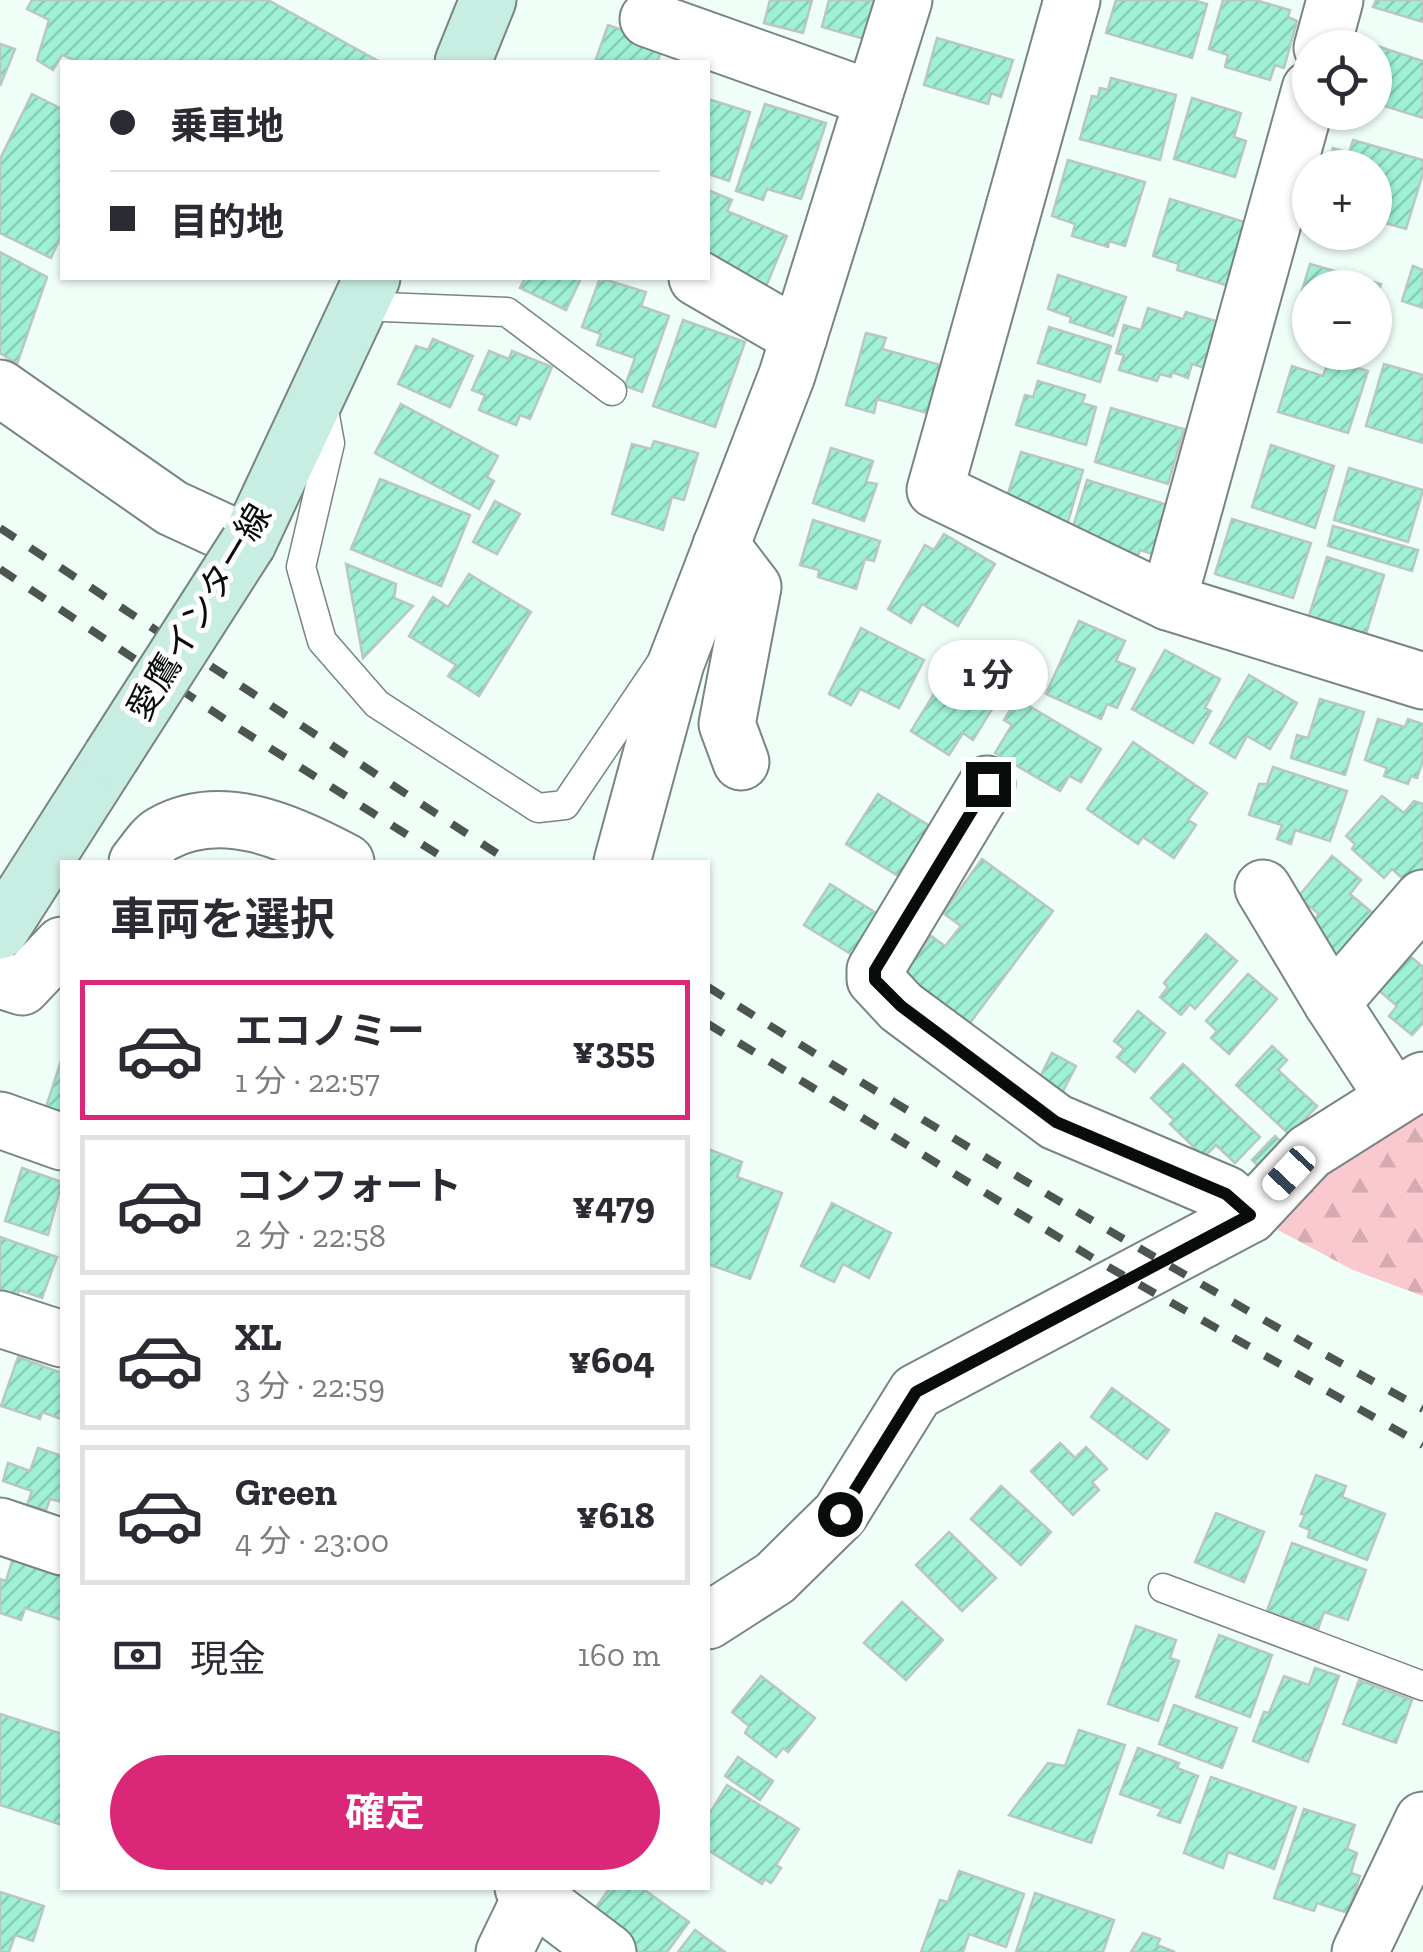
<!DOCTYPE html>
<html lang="ja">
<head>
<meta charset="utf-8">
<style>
  :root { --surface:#fff; --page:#f2f2f3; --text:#2b2b33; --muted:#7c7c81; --line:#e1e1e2; --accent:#db2777 }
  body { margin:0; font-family:"Zilla Slab","Noto Sans JP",serif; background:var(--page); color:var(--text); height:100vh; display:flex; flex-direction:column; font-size:38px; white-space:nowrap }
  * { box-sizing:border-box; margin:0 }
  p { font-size:32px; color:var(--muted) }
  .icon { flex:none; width:55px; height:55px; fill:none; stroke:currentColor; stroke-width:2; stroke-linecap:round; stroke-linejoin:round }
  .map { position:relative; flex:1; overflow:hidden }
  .panel { position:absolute; left:60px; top:860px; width:650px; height:1030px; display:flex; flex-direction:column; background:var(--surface); border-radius:0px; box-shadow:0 2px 8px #0004 }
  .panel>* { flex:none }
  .banner { position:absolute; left:60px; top:60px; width:650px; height:220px; border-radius:0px; box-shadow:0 2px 8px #0004; display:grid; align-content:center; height:220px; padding:0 50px; background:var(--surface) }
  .controls { position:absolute; left:1292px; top:30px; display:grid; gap:20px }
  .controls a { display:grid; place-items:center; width:100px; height:100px; border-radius:50%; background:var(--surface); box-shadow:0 2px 8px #0004; font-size:50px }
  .end { position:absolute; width:45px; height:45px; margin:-22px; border:12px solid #080d0b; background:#fff; box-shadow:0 0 0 5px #fff }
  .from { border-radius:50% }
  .bubble { position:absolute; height:70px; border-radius:35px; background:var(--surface); box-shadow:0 2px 8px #0004; font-size:32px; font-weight:700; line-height:70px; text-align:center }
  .car { position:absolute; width:30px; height:60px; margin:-30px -15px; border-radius:12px; box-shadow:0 0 8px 2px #0007; background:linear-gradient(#fff 24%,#345 0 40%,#fff 0 76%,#345 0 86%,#fff 0) }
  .banner b { display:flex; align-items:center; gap:35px; height:95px; font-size:38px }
  .banner b+b { border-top:2px solid var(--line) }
  .banner i { width:25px; height:25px; background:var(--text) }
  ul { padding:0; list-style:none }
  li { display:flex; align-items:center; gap:30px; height:140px; margin:0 20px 15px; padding:0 30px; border:5px solid var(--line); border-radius:0px }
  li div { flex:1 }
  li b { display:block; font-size:38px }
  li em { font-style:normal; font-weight:700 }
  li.active { border-color:var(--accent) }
  li>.icon { width:90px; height:90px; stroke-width:1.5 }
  h2 { padding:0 50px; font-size:45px; line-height:120px }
  .pay { display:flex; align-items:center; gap:25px; height:110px; padding:0 50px; font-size:38px }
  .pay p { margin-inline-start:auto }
  .action { display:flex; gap:20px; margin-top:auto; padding:20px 50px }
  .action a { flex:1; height:115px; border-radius:60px; background:var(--accent); color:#fff; font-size:40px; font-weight:700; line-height:115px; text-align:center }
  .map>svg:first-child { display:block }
  .forest { fill:url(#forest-firs) }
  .building { fill:url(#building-hatch); stroke:#b9c7c2; stroke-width:2.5 }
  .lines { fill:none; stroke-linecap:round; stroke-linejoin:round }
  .service-casing { stroke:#788580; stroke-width:31 }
  .minor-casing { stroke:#788580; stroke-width:59 }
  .secondary-casing { stroke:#788580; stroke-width:59 }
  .service { stroke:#fff; stroke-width:28 }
  .minor { stroke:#fff; stroke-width:55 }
  .secondary { stroke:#c8ede2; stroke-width:55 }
  .rail { stroke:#4d5551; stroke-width:8; stroke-dasharray:18 18; stroke-linecap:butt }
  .secondary-bridge-casing { stroke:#788580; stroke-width:59; stroke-linecap:butt }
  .secondary-bridge { stroke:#c8ede2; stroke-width:55 }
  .route { stroke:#080d0b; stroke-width:12 }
  .labels { text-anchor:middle; stroke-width:10; stroke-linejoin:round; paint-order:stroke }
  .street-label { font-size:35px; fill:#080d0b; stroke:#fff }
</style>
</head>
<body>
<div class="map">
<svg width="1423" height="1952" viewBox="0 0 1423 1952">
  <defs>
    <pattern id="forest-firs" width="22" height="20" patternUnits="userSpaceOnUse" patternTransform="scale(2.5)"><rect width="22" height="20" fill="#fac9d0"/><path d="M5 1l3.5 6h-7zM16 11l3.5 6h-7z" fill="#d5abb1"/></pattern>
    <pattern id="building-hatch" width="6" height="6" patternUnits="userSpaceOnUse" patternTransform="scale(2.5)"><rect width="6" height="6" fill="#9ef1d4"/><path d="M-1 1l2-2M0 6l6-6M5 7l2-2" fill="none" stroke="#87cdb5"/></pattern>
  </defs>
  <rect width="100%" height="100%" fill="#f0fef8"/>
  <path class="forest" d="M 1423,1100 L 1423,1296 L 1353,1270 L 1250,1215 Z"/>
  <g class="building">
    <path d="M 32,0 L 268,0 L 380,62 L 80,62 L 62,55 L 53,70 L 37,60 L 49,20 L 27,9 Z"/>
    <path d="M 770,0 L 812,0 L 803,33 L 764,23 Z"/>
    <path d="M 829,0 L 876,0 L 864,39 L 822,27 Z"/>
    <path d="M 1116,0 L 1193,0 L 1207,4 L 1192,58 L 1106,33 Z"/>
    <path d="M 1223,0 L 1255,0 L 1290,10 L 1288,17 L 1297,21 L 1284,68 L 1275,65 L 1270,80 L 1225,67 L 1228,55 L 1209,49 Z"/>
    <path d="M 1376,0 L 1423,0 L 1423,22 L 1373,7 Z"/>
    <path d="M 608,25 L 664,45 L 657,62 L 595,62 Z"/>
    <path d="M 937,38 L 1013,60 L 1001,97 L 991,93 L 988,104 L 924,85 Z"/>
    <path d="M 1362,41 L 1423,61 L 1423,118 L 1375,103 L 1375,48 L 1360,48 Z"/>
    <path d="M 0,44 L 15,49 L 0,86 Z"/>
    <path d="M 1111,78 L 1176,95 L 1160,160 L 1080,139 L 1092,96 L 1098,97 L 1100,88 L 1108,90 Z"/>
    <path d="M 32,94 L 62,109 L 62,234 L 51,258 L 0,233 L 0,159 Z"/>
    <path d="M 1192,98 L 1241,113 L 1234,137 L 1246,141 L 1235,177 L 1174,159 Z"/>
    <path d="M 708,99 L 750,112 L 729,181 L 708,174 Z"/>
    <path d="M 765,104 L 826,123 L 801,199 L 767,189 L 763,200 L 736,191 Z"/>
    <path d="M 1353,140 L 1423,160 L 1423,173 L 1406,229 L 1375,220 L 1375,168 L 1327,168 L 1333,148 L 1349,153 Z"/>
    <path d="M 1068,160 L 1145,182 L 1125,246 L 1109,241 L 1108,247 L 1072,236 L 1075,224 L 1052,216 Z"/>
    <path d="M 708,190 L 732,200 L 727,211 L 787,236 L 764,291 L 708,268 Z"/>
    <path d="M 1170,199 L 1248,223 L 1235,288 L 1177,270 L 1179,264 L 1153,256 Z"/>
    <path d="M 0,252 L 47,277 L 17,364 L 0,353 Z"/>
    <path d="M 1310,264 L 1381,284 L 1375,304 L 1375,288 L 1310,288 L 1310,304 L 1299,301 Z"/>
    <path d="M 1413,266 L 1423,270 L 1423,308 L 1402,301 Z"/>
    <path d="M 1058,275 L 1126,297 L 1113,336 L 1070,322 L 1071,317 L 1048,309 Z"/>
    <path d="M 525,278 L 581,278 L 566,310 L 520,288 Z"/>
    <path d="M 600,278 L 646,292 L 641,306 L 669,316 L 642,392 L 625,386 L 635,358 L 597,345 L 601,334 L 582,327 Z"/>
    <path d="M 1148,308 L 1183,319 L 1186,312 L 1219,322 L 1205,368 L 1192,364 L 1188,378 L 1172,372 L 1171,377 L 1160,374 L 1157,381 L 1119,370 L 1124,355 L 1116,353 L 1124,325 L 1141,330 Z"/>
    <path d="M 683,320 L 745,342 L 715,427 L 653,406 Z"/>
    <path d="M 1049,327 L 1111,346 L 1100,382 L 1038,363 Z"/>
    <path d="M 866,333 L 886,338 L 882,349 L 941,365 L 927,413 L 877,399 L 874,413 L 846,405 Z"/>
    <path d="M 433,339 L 473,356 L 450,407 L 398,384 L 416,346 L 428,350 Z"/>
    <path d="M 489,351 L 509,359 L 512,351 L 552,367 L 530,419 L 520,415 L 516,425 L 479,410 L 485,395 L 472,390 Z"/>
    <path d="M 1329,359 L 1368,371 L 1348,433 L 1278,412 L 1292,366 L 1323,376 Z"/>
    <path d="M 1384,364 L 1423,375 L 1423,443 L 1366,426 Z"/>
    <path d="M 1038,381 L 1085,395 L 1082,403 L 1096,407 L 1086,445 L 1016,425 L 1025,395 L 1033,397 Z"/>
    <path d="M 401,404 L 498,456 L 487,477 L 494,481 L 479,509 L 375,453 Z"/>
    <path d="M 1111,408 L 1184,429 L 1168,484 L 1095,462 Z"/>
    <path d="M 654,441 L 698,453 L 684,500 L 672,497 L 663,530 L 612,514 L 632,444 L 651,449 Z"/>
    <path d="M 1271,445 L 1334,466 L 1315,528 L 1252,507 Z"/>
    <path d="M 831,448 L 873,461 L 866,482 L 877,484 L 864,521 L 813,503 Z"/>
    <path d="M 1021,452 L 1083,470 L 1068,522 L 1005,503 Z"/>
    <path d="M 1349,468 L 1423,490 L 1408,542 L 1334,520 Z"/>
    <path d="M 380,479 L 470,515 L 441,586 L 351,549 Z"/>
    <path d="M 1087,480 L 1168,505 L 1152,554 L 1140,550 L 1138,555 L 1071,534 Z"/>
    <path d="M 495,501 L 520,514 L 497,554 L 473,542 Z"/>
    <path d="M 1232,519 L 1311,543 L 1293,598 L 1215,574 Z"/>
    <path d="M 813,520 L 880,541 L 874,561 L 865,559 L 856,589 L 818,577 L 819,570 L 800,565 Z"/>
    <path d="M 1333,526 L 1418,550 L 1412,571 L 1328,546 Z"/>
    <path d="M 944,534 L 995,564 L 958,626 L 922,604 L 911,623 L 888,609 L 925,545 L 934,550 Z"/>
    <path d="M 1327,557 L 1384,575 L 1366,634 L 1309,616 Z"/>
    <path d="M 346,564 L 396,584 L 394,598 L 413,606 L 363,658 Z"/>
    <path d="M 469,574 L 531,612 L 479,696 L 448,676 L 456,665 L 409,636 L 433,597 L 448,607 Z"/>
    <path d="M 1079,621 L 1125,641 L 1116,661 L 1135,669 L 1117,708 L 1107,704 L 1101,719 L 1046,694 Z"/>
    <path d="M 861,628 L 924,660 L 899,708 L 860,689 L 851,705 L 829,694 Z"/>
    <path d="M 1165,650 L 1220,679 L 1205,708 L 1211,711 L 1193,743 L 1132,709 Z"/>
    <path d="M 953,663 L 1002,693 L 973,740 L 963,733 L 949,755 L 911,731 Z"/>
    <path d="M 1249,675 L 1297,703 L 1270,749 L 1247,736 L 1235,758 L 1210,743 Z"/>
    <path d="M 1320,699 L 1364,712 L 1345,775 L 1291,758 L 1297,735 L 1308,738 Z"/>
    <path d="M 1026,704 L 1101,749 L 1081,782 L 1069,776 L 1060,791 L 995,753 L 1012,725 L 1004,720 L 1013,705 L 1020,709 Z"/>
    <path d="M 1378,719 L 1405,727 L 1408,719 L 1423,724 L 1423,760 L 1417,778 L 1411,776 L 1408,784 L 1384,776 L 1387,768 L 1365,760 Z"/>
    <path d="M 1133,742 L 1207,793 L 1188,820 L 1196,825 L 1174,858 L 1143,837 L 1138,844 L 1087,809 Z"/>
    <path d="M 1273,767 L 1347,791 L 1330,841 L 1295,830 L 1291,844 L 1277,839 L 1282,825 L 1249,815 L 1259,784 L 1267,784 Z"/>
    <path d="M 878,794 L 936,830 L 905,880 L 846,844 Z"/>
    <path d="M 1382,796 L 1404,813 L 1414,801 L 1423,804 L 1423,873 L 1411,886 L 1392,869 L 1384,878 L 1352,849 L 1355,844 L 1346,836 Z"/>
    <path d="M 1332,856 L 1361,880 L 1350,894 L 1380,919 L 1342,964 L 1317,944 L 1325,935 L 1311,924 L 1319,914 L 1298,897 Z"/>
    <path d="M 982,859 L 1053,911 L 967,1027 L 901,978 L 931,936 L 945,946 L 961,926 L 943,913 Z"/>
    <path d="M 830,884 L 884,918 L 859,959 L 804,925 Z"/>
    <path d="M 1206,934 L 1237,961 L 1195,1009 L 1190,1004 L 1181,1015 L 1160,997 L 1168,987 L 1164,983 Z"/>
    <path d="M 1405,952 L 1423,967 L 1423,1023 L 1412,1035 L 1389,1016 L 1397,1006 L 1375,987 Z"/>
    <path d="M 1248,974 L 1277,999 L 1229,1054 L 1211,1038 L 1217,1031 L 1206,1021 Z"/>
    <path d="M 1138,1011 L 1165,1033 L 1135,1072 L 1117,1057 L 1124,1049 L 1114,1041 Z"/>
    <path d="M 1272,1046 L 1287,1060 L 1278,1070 L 1317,1106 L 1290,1135 L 1236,1085 Z"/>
    <path d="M 1052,1053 L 1076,1066 L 1061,1095 L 1037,1083 Z"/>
    <path d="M 61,1061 L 62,1062 L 62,1119 L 44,1113 Z"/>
    <path d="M 1183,1064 L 1260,1137 L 1235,1163 L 1216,1145 L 1204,1157 L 1170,1124 L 1174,1120 L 1151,1098 Z"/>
    <path d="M 1275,1136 L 1291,1152 L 1268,1175 L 1252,1160 Z"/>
    <path d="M 708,1149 L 742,1162 L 737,1177 L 782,1193 L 750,1279 L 708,1264 Z"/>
    <path d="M 22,1168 L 62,1182 L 48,1235 L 5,1221 Z"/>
    <path d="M 832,1203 L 891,1233 L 869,1278 L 843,1264 L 834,1282 L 801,1266 Z"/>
    <path d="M 0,1237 L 57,1257 L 42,1298 L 19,1290 L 17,1297 L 0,1291 Z"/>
    <path d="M 18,1357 L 62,1373 L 61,1419 L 42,1412 L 40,1419 L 1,1406 Z"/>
    <path d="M 1112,1388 L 1169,1430 L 1147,1459 L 1091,1417 Z"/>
    <path d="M 1060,1443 L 1075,1458 L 1086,1447 L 1107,1469 L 1092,1482 L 1099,1490 L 1073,1515 L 1031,1471 Z"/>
    <path d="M 38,1448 L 62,1456 L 62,1502 L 50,1499 L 46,1510 L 27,1505 L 32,1491 L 3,1481 L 8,1463 L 30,1471 Z"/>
    <path d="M 1316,1475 L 1346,1486 L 1342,1497 L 1385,1514 L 1367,1560 L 1308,1537 L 1310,1530 L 1300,1526 L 1305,1515 L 1301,1514 Z"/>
    <path d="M 1001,1486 L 1051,1532 L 1021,1565 L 971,1519 Z"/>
    <path d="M 1216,1513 L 1264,1532 L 1244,1582 L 1195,1562 Z"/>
    <path d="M 949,1532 L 996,1578 L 962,1611 L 916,1565 Z"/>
    <path d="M 1292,1543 L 1366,1570 L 1348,1620 L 1324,1612 L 1318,1629 L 1267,1611 Z"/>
    <path d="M 13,1558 L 62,1574 L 62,1620 L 25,1608 L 21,1620 L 0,1613 L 0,1579 L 6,1581 Z"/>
    <path d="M 902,1602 L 943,1640 L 906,1680 L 864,1643 Z"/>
    <path d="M 1136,1626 L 1176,1640 L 1170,1658 L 1179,1661 L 1158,1721 L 1108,1704 Z"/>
    <path d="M 1219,1635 L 1272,1655 L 1250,1717 L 1196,1697 Z"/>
    <path d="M 1315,1668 L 1339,1676 L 1308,1762 L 1253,1741 L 1264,1712 L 1269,1713 L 1284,1676 L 1309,1685 Z"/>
    <path d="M 761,1676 L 815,1718 L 788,1752 L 783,1748 L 776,1757 L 745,1733 L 749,1726 L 732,1712 Z"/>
    <path d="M 1359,1680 L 1412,1700 L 1396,1743 L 1343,1724 Z"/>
    <path d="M 1174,1705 L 1237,1728 L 1222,1768 L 1159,1744 Z"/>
    <path d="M 0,1714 L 62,1734 L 62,1825 L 0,1805 Z"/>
    <path d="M 1079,1730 L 1125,1745 L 1091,1843 L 1009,1815 L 1048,1763 L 1065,1766 Z"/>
    <path d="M 1138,1748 L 1179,1763 L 1177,1768 L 1198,1776 L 1180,1823 L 1158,1815 L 1162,1809 L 1120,1794 Z"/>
    <path d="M 738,1757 L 773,1781 L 760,1800 L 725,1776 Z"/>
    <path d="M 1211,1777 L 1296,1807 L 1274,1869 L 1228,1852 L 1223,1868 L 1184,1853 Z"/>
    <path d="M 727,1785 L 799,1829 L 776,1865 L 781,1868 L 771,1883 L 765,1879 L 762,1884 L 708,1850 L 708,1816 Z"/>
    <path d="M 1304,1809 L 1355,1825 L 1347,1849 L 1357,1853 L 1351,1873 L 1360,1876 L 1348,1913 L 1317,1903 L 1314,1911 L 1274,1898 Z"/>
    <path d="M 959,1871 L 1024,1894 L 1006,1947 L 969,1934 L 963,1952 L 921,1952 L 940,1900 L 948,1902 Z"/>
    <path d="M 610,1888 L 642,1888 L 689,1922 L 667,1952 L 622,1952 L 584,1923 Z"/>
    <path d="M 0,1892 L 44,1906 L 33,1941 L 15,1935 L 9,1952 L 0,1952 Z"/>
    <path d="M 1035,1893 L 1114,1920 L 1103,1952 L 1016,1952 Z"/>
    <path d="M 695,1930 L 725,1952 L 678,1952 Z"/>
    <path d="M 1143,1933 L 1160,1939 L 1157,1945 L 1175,1952 L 1131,1952 Z"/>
  </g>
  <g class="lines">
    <g class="service-casing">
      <g id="service">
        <path d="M 359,306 L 507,312 L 612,391"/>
        <path d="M 322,400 L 330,443 L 301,567 L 322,641 L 377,704 L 538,808 L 565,805 L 661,663"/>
        <path d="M 1163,1588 L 1423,1686"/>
      </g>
    </g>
    <g class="minor-casing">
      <g id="minor">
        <path d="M 1072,0 L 935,490 L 1168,602 L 1423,681"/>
        <path d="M 648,19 L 873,99"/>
        <path d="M 1322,48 L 1335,0"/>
        <path d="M 697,278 L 799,337"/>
        <path d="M 0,388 L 172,508 L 248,543"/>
        <path d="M 721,545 L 753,587 L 727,724 L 741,762"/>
        <path d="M 1168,602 L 1310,89"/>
        <path d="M 987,784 L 875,970 L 875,979 L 901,1007 L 1056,1122 L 1226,1194 L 1250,1215"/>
        <path d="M 137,862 C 144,854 153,839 162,834 C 222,800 292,833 346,862"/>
        <path d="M 622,862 L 676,663 L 787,375 L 904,0"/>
        <path d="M 1263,888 L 1332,1003"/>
        <path d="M 0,980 L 22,987 L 62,945"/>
        <path d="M 1394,1098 L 1332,1003 L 1423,898"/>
        <path d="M 0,1120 L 62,1142"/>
        <path d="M 0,1319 L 62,1339"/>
        <path d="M 0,1526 L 62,1547"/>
        <path d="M 708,1621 L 775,1578 L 840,1514 L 916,1392 L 1250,1215 L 1309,1152 L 1423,1080"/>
        <path d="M 523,1888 L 608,1952"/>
        <path d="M 504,1952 L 535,1888"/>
        <path d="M 1360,1952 L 1423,1820"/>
      </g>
    </g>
    <g class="secondary-casing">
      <g id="secondary">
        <path d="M 463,62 L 488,0"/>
        <path d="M 248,543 L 372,278"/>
        <path d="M 0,931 L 111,757"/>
      </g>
    </g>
    <use href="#service" class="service"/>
    <use href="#minor" class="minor"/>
    <use href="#secondary" class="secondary"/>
    <g class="rail">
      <path d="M 0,528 L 510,862"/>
      <path d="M 0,569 L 235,726 L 450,862"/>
      <path d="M 708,987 C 942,1134 1180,1275 1423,1409"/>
      <path d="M 708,1024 L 1096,1260 L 1423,1445"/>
    </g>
    <g class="secondary-bridge-casing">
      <path id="secondary-bridge" d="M 111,757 L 248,543"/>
    </g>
    <use href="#secondary-bridge" class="secondary-bridge"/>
  </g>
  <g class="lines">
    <path class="route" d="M 840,1514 L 916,1392 L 1250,1215 L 1226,1194 L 1056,1122 L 901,1006 L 875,980 L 875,970 L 988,784"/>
  </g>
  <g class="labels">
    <g class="street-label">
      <text transform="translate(199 612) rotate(-59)" y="12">愛鷹インター線</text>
    </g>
  </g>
</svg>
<div class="controls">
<a><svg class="icon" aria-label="locate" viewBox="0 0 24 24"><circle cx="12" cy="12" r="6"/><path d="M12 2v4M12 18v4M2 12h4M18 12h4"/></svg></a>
<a>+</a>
<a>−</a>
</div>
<i class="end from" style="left:840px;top:1514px"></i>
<i class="end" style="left:988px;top:784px"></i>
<div class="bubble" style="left:928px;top:640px;width:120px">1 分</div>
<i class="car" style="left:1289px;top:1173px;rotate:223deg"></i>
<div class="banner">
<b><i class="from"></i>乗車地</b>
<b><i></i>目的地</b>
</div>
<section class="panel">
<h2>車両を選択</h2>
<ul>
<li class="active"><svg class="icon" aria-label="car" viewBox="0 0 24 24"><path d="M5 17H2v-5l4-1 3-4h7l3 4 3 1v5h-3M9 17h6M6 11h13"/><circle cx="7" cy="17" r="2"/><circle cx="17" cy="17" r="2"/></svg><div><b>エコノミー</b><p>1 分 · 22:57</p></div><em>¥355</em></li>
<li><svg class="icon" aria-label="car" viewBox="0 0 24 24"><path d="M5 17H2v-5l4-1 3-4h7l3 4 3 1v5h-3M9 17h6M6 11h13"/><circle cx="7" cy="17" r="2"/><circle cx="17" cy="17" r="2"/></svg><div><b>コンフォート</b><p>2 分 · 22:58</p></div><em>¥479</em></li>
<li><svg class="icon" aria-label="car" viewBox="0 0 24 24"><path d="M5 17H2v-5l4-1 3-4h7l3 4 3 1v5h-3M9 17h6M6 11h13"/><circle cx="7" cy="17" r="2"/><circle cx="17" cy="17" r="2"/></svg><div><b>XL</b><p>3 分 · 22:59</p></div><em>¥604</em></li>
<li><svg class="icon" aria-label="car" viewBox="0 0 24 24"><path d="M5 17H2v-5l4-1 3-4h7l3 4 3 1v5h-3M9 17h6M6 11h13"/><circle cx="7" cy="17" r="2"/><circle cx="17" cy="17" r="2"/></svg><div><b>Green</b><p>4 分 · 23:00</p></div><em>¥618</em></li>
</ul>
<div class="pay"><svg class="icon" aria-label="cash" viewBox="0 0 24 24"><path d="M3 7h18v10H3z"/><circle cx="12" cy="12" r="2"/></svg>現金<p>160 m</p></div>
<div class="action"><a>確定</a></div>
</section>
</div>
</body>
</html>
